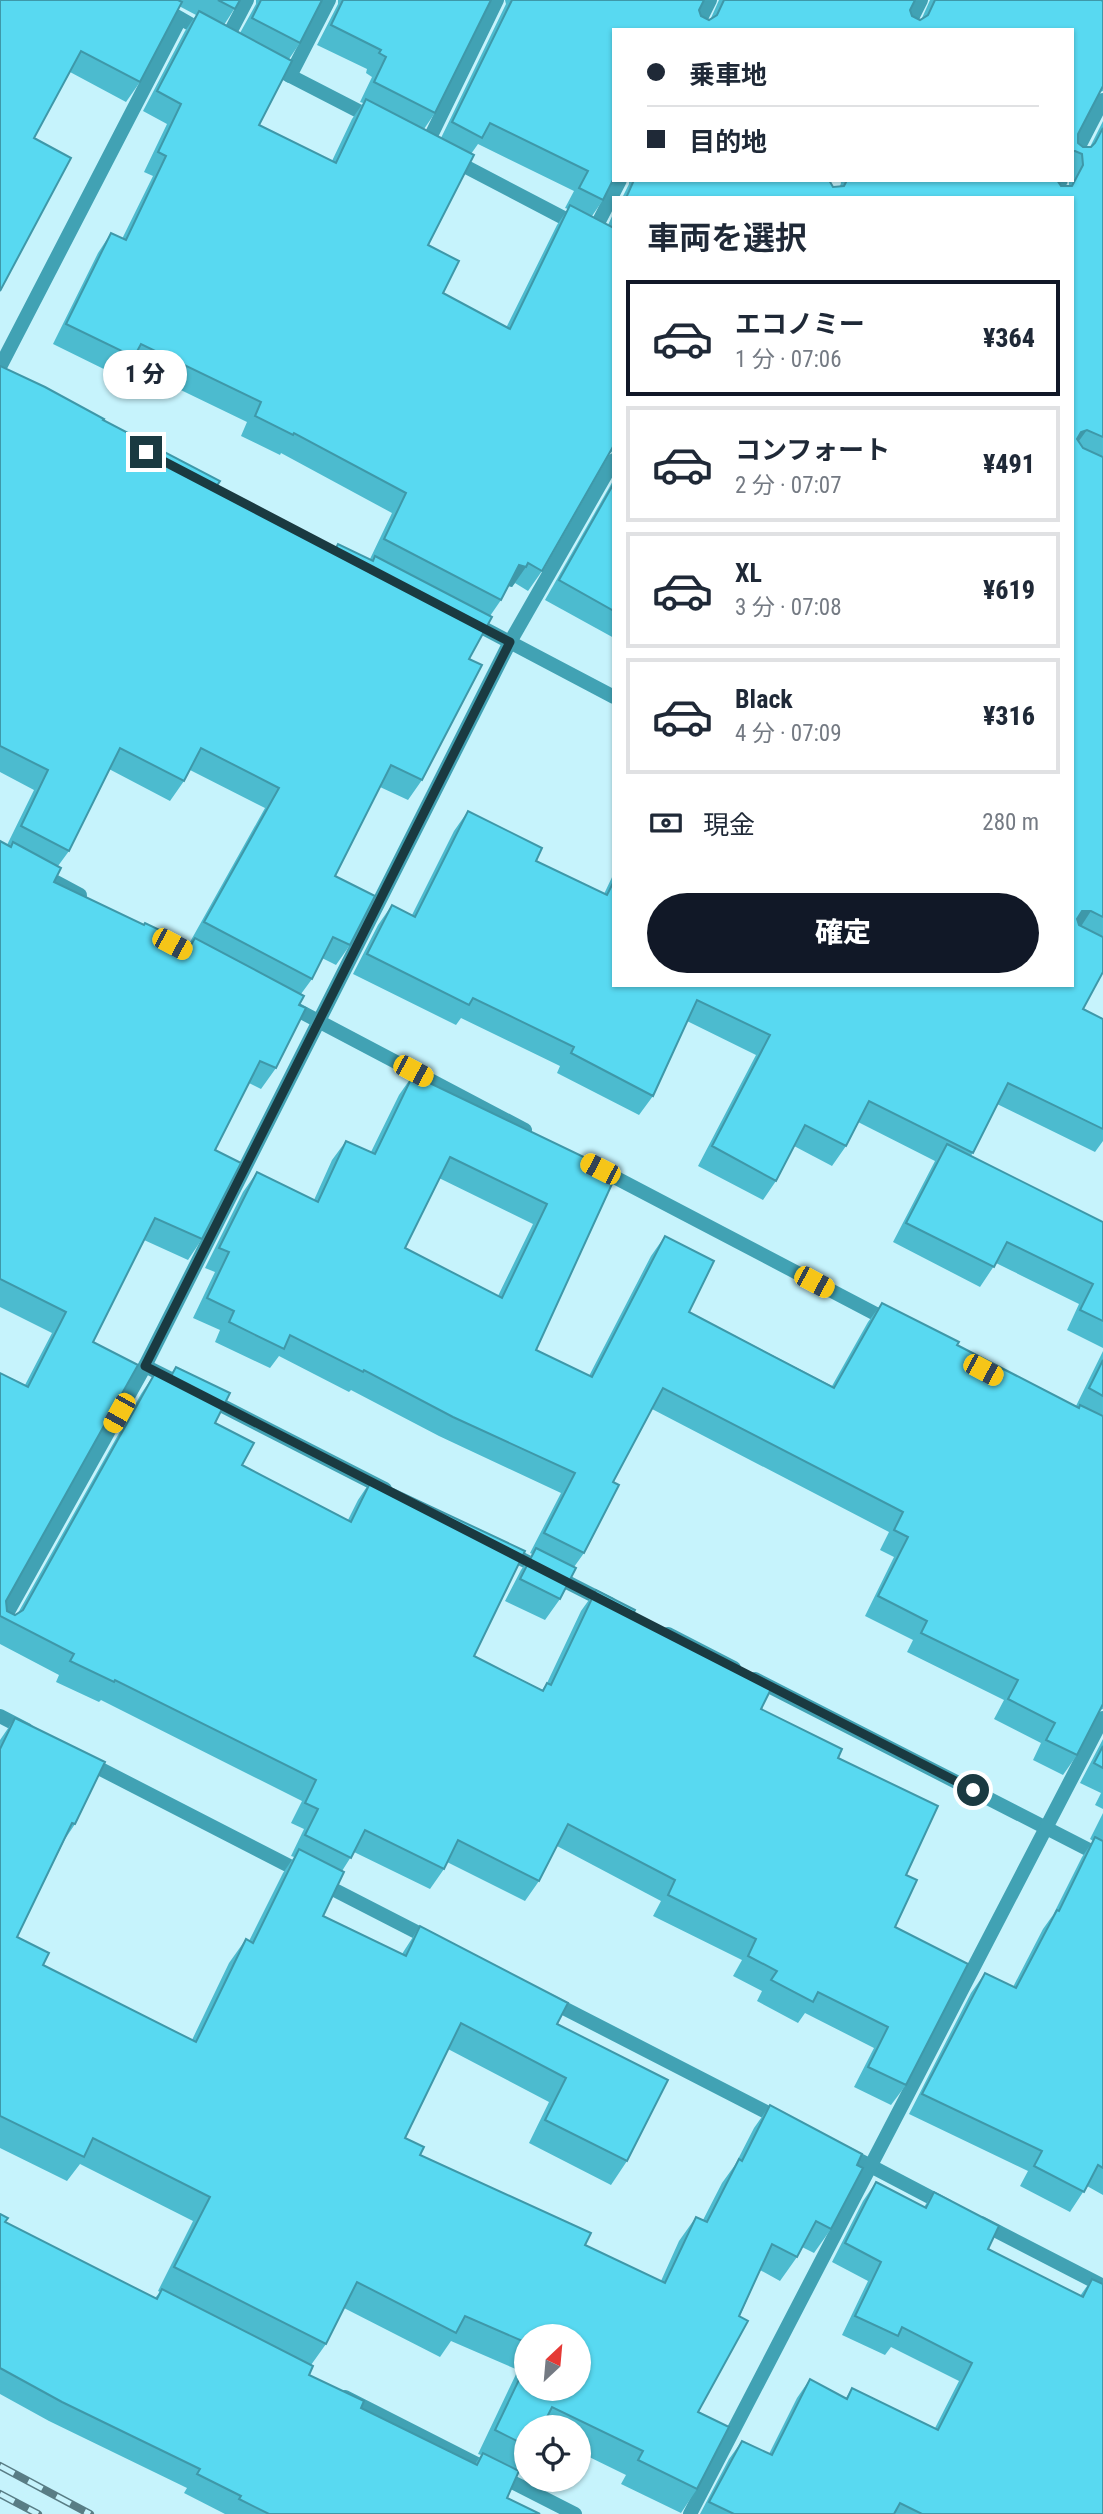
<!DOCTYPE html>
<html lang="ja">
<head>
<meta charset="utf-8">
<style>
  :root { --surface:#fff; --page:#f6f6f7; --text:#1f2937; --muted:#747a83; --line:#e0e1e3; --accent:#111827 }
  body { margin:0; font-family:"Roboto Condensed","Noto Sans JP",sans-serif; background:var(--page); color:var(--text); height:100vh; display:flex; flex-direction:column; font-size:26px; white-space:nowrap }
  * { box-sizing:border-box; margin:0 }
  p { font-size:23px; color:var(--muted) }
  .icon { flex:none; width:38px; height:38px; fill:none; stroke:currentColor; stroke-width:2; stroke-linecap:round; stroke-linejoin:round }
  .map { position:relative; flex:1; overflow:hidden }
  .drawer { position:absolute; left:612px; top:196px; width:462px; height:791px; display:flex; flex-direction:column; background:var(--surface); border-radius:0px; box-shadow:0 2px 5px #0004 }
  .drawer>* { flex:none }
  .hud { position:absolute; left:612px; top:28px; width:462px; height:154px; border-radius:0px; box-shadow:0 2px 5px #0004; display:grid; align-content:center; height:154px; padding:0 35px; background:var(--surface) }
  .needle { width:46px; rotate:26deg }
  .fabs { position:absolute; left:514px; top:2324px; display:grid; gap:14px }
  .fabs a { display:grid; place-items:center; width:77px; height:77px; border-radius:50%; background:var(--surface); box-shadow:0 2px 5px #0004; font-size:35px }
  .end { position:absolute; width:32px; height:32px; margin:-16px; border:9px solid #1a3a41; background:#fff; box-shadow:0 0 0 4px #fff }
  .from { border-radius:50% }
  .bubble { position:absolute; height:49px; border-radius:24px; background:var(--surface); box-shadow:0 2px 5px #0004; font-size:23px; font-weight:800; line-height:49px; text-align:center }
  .car { position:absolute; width:21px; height:42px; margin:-21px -10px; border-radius:9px; box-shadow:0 0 5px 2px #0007; background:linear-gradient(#f5c518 24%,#345 0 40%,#f5c518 0 76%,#345 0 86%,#f5c518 0) }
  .hud b { display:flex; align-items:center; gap:24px; height:66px; font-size:26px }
  .hud b+b { border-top:2px solid var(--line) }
  .hud i { width:18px; height:18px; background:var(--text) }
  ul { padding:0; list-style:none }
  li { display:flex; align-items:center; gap:21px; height:116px; margin:0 14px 10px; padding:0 21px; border:4px solid var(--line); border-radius:0px }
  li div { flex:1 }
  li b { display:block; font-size:26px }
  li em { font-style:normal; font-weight:800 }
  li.current { border-color:var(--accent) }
  li>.icon { width:63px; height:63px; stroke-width:1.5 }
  h2 { padding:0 35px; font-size:32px; line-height:84px }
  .pay { display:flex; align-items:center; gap:18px; height:77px; padding:0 35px; font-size:26px }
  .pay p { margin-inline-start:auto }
  .cta { display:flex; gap:14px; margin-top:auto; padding:14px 35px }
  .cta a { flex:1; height:80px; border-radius:42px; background:var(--accent); color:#fff; font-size:28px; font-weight:800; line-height:80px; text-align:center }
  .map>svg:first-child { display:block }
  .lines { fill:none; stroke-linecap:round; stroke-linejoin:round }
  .street { stroke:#41a2b4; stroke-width:14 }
  .rail-casing { stroke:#597d85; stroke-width:8 }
  .rail { stroke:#c6f3fc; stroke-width:5; stroke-dasharray:16; stroke-linecap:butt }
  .wall { fill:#4cbbcf; fill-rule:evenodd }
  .shaded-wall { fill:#3e98a9 }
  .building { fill:#58d9f1; stroke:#3e98a9; stroke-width:2; fill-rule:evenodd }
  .route { stroke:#1a3a41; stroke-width:9 }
</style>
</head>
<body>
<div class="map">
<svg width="1103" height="2514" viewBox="0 0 1103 2514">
  <rect width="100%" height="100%" fill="#c6f3fc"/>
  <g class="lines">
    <g class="street">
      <path d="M 148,0 L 206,33"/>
      <path d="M 695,30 L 710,0"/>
      <path d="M 906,30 L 921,0"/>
      <path d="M 225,42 L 247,0"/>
      <path d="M 271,66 L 374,119"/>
      <path d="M 290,76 L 329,0"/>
      <path d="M 426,146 L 497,0"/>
      <path d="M 1073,158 L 1103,100"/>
      <path d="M 451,159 L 579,226"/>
      <path d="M 1052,198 L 1061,180"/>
      <path d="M 593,233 L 620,180"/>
      <path d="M 0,367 L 180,19"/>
      <path d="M 470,621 L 614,697"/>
      <path d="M 39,873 L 80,895"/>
      <path d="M 286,1004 L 525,1130"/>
      <path d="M 599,1169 L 891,1322"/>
      <path d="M 145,1366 L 183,1385"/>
      <path d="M 207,1398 L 385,1489"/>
      <path d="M 506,1551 L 610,1604"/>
      <path d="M 0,1626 L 145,1366 L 510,642 L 614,460"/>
      <path d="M 668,1634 L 734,1668"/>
      <path d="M 755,1679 L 1103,1857"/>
      <path d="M 0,1716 L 27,1730"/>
      <path d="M 85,1761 L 303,1873"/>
      <path d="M 321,1883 L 434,1941"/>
      <path d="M 548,2000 L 782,2120"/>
      <path d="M 844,2152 L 947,2206"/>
      <path d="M 981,2223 L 1103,2286"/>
      <path d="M 345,2397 L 575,2514"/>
      <path d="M 690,2514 L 1103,1718"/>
    </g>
    <g class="rail-casing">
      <g id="rail">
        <path d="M 0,2466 L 90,2514"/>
        <path d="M 0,2494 L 38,2514"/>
      </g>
    </g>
    <use href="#rail" class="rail"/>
  </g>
  <g class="wall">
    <path d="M 0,0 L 240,0 L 224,25 L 240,33 L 256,4 L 256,0 L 322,0 L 300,43 L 289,59 L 259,125 L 332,161 L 352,119 L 363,103 L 360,102 L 372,77 L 366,73 L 367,69 L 317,45 L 338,4 L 338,0 L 491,0 L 435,113 L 424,129 L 441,138 L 506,4 L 505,0 L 704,0 L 699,10 L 701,16 L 709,20 L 711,18 L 719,0 L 915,0 L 910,10 L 912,16 L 920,20 L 922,18 L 930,0 L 1102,0 L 1103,2 L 1103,91 L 1100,92 L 1078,134 L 1078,143 L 1083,147 L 1090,147 L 1103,121 L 1103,972 L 1083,1009 L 1103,1019 L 1103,1141 L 1095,1152 L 997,1104 L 971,1156 L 1103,1222 L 1103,1348 L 1067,1330 L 1079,1304 L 996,1263 L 980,1287 L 893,1242 L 935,1161 L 858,1122 L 846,1146 L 832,1166 L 794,1146 L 776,1181 L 763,1200 L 698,1166 L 756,1055 L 687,1021 L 653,1096 L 639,1115 L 557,1073 L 560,1066 L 461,1018 L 456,1025 L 353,974 L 378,925 L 392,905 L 412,915 L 454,831 L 468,811 L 536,861 L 604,894 L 614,873 L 614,985 L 1073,985 L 1073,198 L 622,198 L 629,184 L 629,180 L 829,180 L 833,187 L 840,186 L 841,183 L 840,180 L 1057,180 L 1061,186 L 1069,186 L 1069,180 L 1073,180 L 1073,30 L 614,30 L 603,200 L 592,216 L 608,225 L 614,212 L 614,451 L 610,453 L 542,571 L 528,591 L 515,583 L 512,587 L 508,586 L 501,600 L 490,616 L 469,659 L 422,780 L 408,800 L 380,787 L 335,876 L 350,945 L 336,965 L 322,958 L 312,979 L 301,994 L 299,1005 L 276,1068 L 261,1089 L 249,1083 L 215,1150 L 202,1239 L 188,1260 L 144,1240 L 93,1342 L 6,1601 L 7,1611 L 15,1615 L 18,1613 L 141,1394 L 155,1373 L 167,1379 L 176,1367 L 215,1423 L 242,1465 L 348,1520 L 358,1500 L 372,1479 L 474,1656 L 542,1690 L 547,1683 L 581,1611 L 596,1590 L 633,1614 L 683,1643 L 761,1709 L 838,1758 L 906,1875 L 895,1927 L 906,2085 L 891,2105 L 854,2087 L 874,2048 L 805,2013 L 798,2023 L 757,2001 L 762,1991 L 733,1976 L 742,1960 L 653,1916 L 661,1901 L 557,1846 L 539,1881 L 525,1901 L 447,1862 L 444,1869 L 430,1889 L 354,1852 L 342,1871 L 323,1916 L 402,1954 L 420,1926 L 557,2024 L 627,2161 L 611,2185 L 529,2143 L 549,2102 L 448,2049 L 405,2138 L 420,2155 L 585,2245 L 661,2281 L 679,2241 L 696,2217 L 703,2220 L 722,2183 L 735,2165 L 754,2128 L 770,2105 L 857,2165 L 831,2229 L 814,2253 L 802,2247 L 797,2257 L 780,2281 L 760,2270 L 698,2412 L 697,2489 L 681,2513 L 621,2484 L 626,2475 L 579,2452 L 579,2427 L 527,2427 L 527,2455 L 517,2470 L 507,2498 L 540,2514 L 225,2514 L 184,2493 L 187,2488 L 49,2421 L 0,2394 L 0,2214 L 5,2222 L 155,2298 L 160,2292 L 158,2291 L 193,2221 L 80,2164 L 67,2181 L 0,2148 L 0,1740 L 15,1718 L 75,1824 L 65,1839 L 17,1937 L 43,1965 L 192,2040 L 229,1963 L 246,1939 L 249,1941 L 283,1873 L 294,1857 L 291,1856 L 304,1829 L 291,1823 L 302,1801 L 101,1700 L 99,1702 L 56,1682 L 59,1675 L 0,1644 L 0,1373 L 25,1385 L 52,1333 L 0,1307 L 0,841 L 7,845 L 34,790 L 0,772 L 0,366 L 103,420 L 216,487 L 334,550 L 338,544 L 372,561 L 370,559 L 392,513 L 281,453 L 280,455 L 241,436 L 247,422 L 129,365 L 120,377 L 53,344 L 98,253 L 111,233 L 122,239 L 153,176 L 144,172 L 167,124 L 143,111 L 185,31 L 196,15 L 179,6 L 140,82 L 126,102 L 70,72 L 34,138 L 0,291 ZM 478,144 L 574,191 L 565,208 L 568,209 L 557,225 L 506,328 L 443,293 L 428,245 L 471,154 ZM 109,769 L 170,801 L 184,781 L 190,770 L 265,808 L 190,942 L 192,943 L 190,944 L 143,925 L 54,882 L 58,866 L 69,851 ZM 344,2308 L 440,2357 L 451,2341 L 518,2370 L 478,2454 L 481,2455 L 475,2464 L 361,2408 L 309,2375 L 311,2365 L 326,2344 ZM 527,2336 L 579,2389 L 527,2389 Z"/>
    <path d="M 614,479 L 614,638 L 545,600 Z"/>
    <path d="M 413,1075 L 617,1173 L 536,1350 L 589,1376 L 651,1256 L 665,1236 L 689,1312 L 832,1386 L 868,1322 L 882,1303 L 957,1345 L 1076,1406 L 1103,1351 L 1103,1709 L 1100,1710 L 1077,1755 L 1063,1775 L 1033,1760 L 1041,1743 L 994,1719 L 1004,1700 L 907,1652 L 913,1640 L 865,1616 L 894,1557 L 880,1550 L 889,1532 L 652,1409 L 613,1482 L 584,1553 L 574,1567 L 560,1599 L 545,1620 L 505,1601 L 521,1570 L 532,1554 L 530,1553 L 561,1493 L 439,1436 L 351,1390 L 349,1392 L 279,1356 L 270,1368 L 215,1342 L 220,1330 L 193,1318 L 215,1272 L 205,1268 L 243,1192 L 257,1172 L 314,1200 L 332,1160 L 346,1141 L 371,1152 L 399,1095 ZM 439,1178 L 533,1224 L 498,1296 L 405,1248 Z"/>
    <path d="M 1103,1739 L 1103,1809 L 1095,1805 L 1101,1793 L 1080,1783 Z"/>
    <path d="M 1103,1813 L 1103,2195 L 1087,2186 L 1070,2212 L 1020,2186 L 1028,2171 L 909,2114 L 971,1993 L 985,1973 L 1013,1987 L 1043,1929 L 1053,1915 L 1082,1857 L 1093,1841 L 1090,1839 Z"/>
    <path d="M 876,2182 L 924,2207 L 934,2192 L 988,2249 L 1080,2296 L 1092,2279 L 1103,2514 L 700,2514 L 729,2459 L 742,2441 L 769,2454 L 797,2398 L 810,2379 L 846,2398 L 852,2388 L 935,2428 L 959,2381 L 891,2347 L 885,2355 L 842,2335 L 868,2281 L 832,2262 L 863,2201 Z"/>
  </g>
  <g class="shaded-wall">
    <path d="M 1087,430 L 1073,449 L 1081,432 Z"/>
    <path d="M 519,565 L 526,567 L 512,587 L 506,585 Z"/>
    <path d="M 1082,911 L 1091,911 L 1078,931 L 1073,925 Z"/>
  </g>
  <g class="building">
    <path d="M 0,0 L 178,0 L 182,2 L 140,82 L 81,51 L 34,138 L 71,158 L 0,291 Z"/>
    <path d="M 218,0 L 240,0 L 235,9 Z"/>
    <path d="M 261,0 L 322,0 L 300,43 L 252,18 Z"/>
    <path d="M 343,0 L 491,0 L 435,113 L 374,82 L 386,57 L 379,53 L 381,50 L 331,25 Z"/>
    <path d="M 512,0 L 704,0 L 699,10 L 701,16 L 709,20 L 717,15 L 724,0 L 915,0 L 910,10 L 912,16 L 920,20 L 928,15 L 935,0 L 1102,0 L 1103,2 L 1103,86 L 1078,134 L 1078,143 L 1083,147 L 1091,147 L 1095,143 L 1103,128 L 1103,437 L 1087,430 L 1081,432 L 1077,439 L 1083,448 L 1103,457 L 1103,917 L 1091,911 L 1082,911 L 1077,919 L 1079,925 L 1103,937 L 1103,972 L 1083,1009 L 1103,1019 L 1103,1129 L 1008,1083 L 973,1153 L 869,1101 L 846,1146 L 805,1125 L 776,1181 L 712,1146 L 770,1035 L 697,1000 L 653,1096 L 571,1053 L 574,1047 L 473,998 L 469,1005 L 367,954 L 392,905 L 415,917 L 468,811 L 542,848 L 536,861 L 607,895 L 614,881 L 614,985 L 1073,985 L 1073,198 L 626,198 L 634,180 L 829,180 L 833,187 L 844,186 L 847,180 L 1057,180 L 1061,186 L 1072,186 L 1083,165 L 1082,154 L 1075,151 L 1073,151 L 1073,30 L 614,30 L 614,178 L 603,200 L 579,188 L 588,171 L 490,123 L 482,138 L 452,122 Z"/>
    <path d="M 199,11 L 292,61 L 259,125 L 336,163 L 366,99 L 474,155 L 428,245 L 459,261 L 443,293 L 510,329 L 570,205 L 614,228 L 614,445 L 542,571 L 528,563 L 526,567 L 519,565 L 501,600 L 384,539 L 406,493 L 294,433 L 293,435 L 255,416 L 261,402 L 141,344 L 134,357 L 66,324 L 111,233 L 126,240 L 166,156 L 158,152 L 181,104 L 157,91 Z"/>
    <path d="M 0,366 L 45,387 L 104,419 L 103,420 L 220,481 L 216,487 L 335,550 L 338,544 L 373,561 L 375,556 L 492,617 L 469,659 L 482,665 L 422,780 L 391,765 L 335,876 L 375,896 L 350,945 L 333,937 L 312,979 L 204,922 L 279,788 L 201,748 L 184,781 L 120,748 L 69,851 L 21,826 L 48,770 L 0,746 Z"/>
    <path d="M 614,483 L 614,611 L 559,580 Z"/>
    <path d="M 0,841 L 11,847 L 13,842 L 61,868 L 54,882 L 144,925 L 145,923 L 191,945 L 195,938 L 304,996 L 299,1005 L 306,1008 L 276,1068 L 260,1061 L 215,1150 L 241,1163 L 202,1239 L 155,1218 L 93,1342 L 138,1365 L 6,1601 L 7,1611 L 15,1615 L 23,1610 L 155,1373 L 169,1380 L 176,1367 L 230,1393 L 215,1423 L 254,1443 L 242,1465 L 351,1522 L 372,1479 L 525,1551 L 474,1656 L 543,1691 L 547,1683 L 551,1685 L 596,1590 L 635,1610 L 633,1614 L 685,1640 L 683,1643 L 773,1685 L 761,1709 L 842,1749 L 838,1758 L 938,1806 L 906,1875 L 917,1880 L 895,1927 L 968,1964 L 906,2085 L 868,2067 L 888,2027 L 818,1992 L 813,2002 L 771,1980 L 777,1971 L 748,1956 L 756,1939 L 668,1895 L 675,1880 L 568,1824 L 539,1881 L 458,1840 L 444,1869 L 365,1830 L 351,1858 L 305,1835 L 318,1809 L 305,1803 L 316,1780 L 115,1680 L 114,1682 L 70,1661 L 74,1654 L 0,1616 L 0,1373 L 28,1387 L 66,1312 L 0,1279 Z"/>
    <path d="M 413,1075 L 617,1173 L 536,1350 L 592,1377 L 665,1236 L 714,1261 L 689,1312 L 834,1388 L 882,1303 L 959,1342 L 957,1345 L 1079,1408 L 1080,1405 L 1103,1416 L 1103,1704 L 1077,1755 L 1046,1740 L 1055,1723 L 1008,1699 L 1018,1680 L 921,1633 L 927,1621 L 878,1596 L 908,1537 L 894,1530 L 903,1512 L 663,1388 L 613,1482 L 619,1485 L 584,1553 L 544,1533 L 575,1473 L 453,1417 L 364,1370 L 363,1372 L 290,1335 L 284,1349 L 229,1322 L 234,1311 L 207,1298 L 229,1252 L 219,1248 L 257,1172 L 318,1202 L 346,1141 L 375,1154 ZM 450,1157 L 547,1204 L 502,1298 L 405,1248 Z"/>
    <path d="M 947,1144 L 1103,1222 L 1103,1321 L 1080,1310 L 1093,1284 L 1007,1242 L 994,1267 L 906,1223 Z"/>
    <path d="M 1103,1360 L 1103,1396 L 1089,1388 Z"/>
    <path d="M 536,1548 L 576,1568 L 560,1599 L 520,1579 Z"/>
    <path d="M 15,1718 L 105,1762 L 75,1824 L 72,1823 L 17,1937 L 49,1953 L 43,1965 L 196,2042 L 246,1939 L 253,1943 L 299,1849 L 344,1872 L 323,1916 L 406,1956 L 420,1926 L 568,2003 L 557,2024 L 668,2080 L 627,2161 L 545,2120 L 566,2078 L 461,2023 L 405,2138 L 424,2147 L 420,2155 L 591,2233 L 585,2245 L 665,2283 L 696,2217 L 707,2222 L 739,2159 L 742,2161 L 770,2105 L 862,2154 L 857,2165 L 863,2168 L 831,2229 L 816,2221 L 797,2257 L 772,2244 L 739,2316 L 748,2321 L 698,2412 L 729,2427 L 697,2489 L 638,2460 L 643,2451 L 552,2407 L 542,2427 L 527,2427 L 527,2446 L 495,2430 L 527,2363 L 527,2389 L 579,2389 L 579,2336 L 527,2336 L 527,2343 L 465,2316 L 456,2333 L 357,2282 L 326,2344 L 174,2267 L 210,2197 L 93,2138 L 84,2157 L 0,2116 L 0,1749 Z"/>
    <path d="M 1103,1746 L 1103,1768 L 1094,1763 Z"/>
    <path d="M 1095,1837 L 1103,1841 L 1103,2168 L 1098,2165 L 1084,2192 L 1034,2166 L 1042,2151 L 922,2094 L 985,1973 L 1016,1988 L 1057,1910 L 1059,1911 Z"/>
    <path d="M 876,2182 L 926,2208 L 934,2192 L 999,2226 L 988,2249 L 1083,2297 L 1092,2279 L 1103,2284 L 1103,2514 L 922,2514 L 900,2503 L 894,2514 L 734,2514 L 709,2502 L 742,2441 L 772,2455 L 810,2379 L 847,2399 L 852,2388 L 938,2430 L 972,2363 L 902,2327 L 898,2336 L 855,2316 L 881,2262 L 845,2243 Z"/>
    <path d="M 0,2214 L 8,2218 L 5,2222 L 157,2299 L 162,2289 L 313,2366 L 309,2375 L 364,2401 L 361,2408 L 477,2465 L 483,2453 L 519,2471 L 507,2498 L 540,2514 L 269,2514 L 239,2499 L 241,2496 L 197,2474 L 200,2469 L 62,2402 L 0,2368 Z"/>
  </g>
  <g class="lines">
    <path class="route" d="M 146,452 L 510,642 L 145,1366 L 973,1790"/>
  </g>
</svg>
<div class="fabs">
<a><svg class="needle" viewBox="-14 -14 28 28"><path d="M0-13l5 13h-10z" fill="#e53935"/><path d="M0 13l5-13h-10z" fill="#747a83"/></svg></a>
<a><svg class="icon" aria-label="locate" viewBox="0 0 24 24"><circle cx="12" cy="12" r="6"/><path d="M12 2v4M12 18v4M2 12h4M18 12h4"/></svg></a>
</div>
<i class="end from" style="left:973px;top:1790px"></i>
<i class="end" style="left:146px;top:452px"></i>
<div class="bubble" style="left:103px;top:350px;width:84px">1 分</div>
<i class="car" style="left:172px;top:944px;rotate:118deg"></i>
<i class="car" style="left:413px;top:1071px;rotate:118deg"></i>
<i class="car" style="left:600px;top:1169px;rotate:297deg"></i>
<i class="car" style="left:814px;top:1282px;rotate:118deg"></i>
<i class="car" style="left:983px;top:1370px;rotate:118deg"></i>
<i class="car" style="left:119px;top:1413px;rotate:209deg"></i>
<div class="hud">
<b><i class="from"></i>乗車地</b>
<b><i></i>目的地</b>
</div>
<section class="drawer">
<h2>車両を選択</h2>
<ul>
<li class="current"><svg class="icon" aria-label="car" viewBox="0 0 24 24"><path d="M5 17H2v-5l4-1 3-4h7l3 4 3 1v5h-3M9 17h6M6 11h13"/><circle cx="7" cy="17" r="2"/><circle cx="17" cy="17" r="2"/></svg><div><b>エコノミー</b><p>1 分 · 07:06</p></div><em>¥364</em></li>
<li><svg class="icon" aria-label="car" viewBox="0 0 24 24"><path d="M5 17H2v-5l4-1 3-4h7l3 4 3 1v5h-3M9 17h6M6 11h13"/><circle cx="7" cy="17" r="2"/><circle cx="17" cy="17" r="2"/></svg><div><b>コンフォート</b><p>2 分 · 07:07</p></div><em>¥491</em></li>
<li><svg class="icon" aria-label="car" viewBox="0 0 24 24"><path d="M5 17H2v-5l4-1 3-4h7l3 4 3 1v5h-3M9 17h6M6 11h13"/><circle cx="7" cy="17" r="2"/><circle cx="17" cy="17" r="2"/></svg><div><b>XL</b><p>3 分 · 07:08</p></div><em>¥619</em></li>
<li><svg class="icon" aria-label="car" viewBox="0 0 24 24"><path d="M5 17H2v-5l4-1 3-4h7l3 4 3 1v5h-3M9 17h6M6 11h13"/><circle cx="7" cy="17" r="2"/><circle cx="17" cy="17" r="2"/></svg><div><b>Black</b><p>4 分 · 07:09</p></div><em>¥316</em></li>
</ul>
<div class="pay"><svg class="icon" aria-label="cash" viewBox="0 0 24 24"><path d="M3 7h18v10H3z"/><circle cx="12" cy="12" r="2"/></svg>現金<p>280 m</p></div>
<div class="cta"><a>確定</a></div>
</section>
</div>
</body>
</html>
